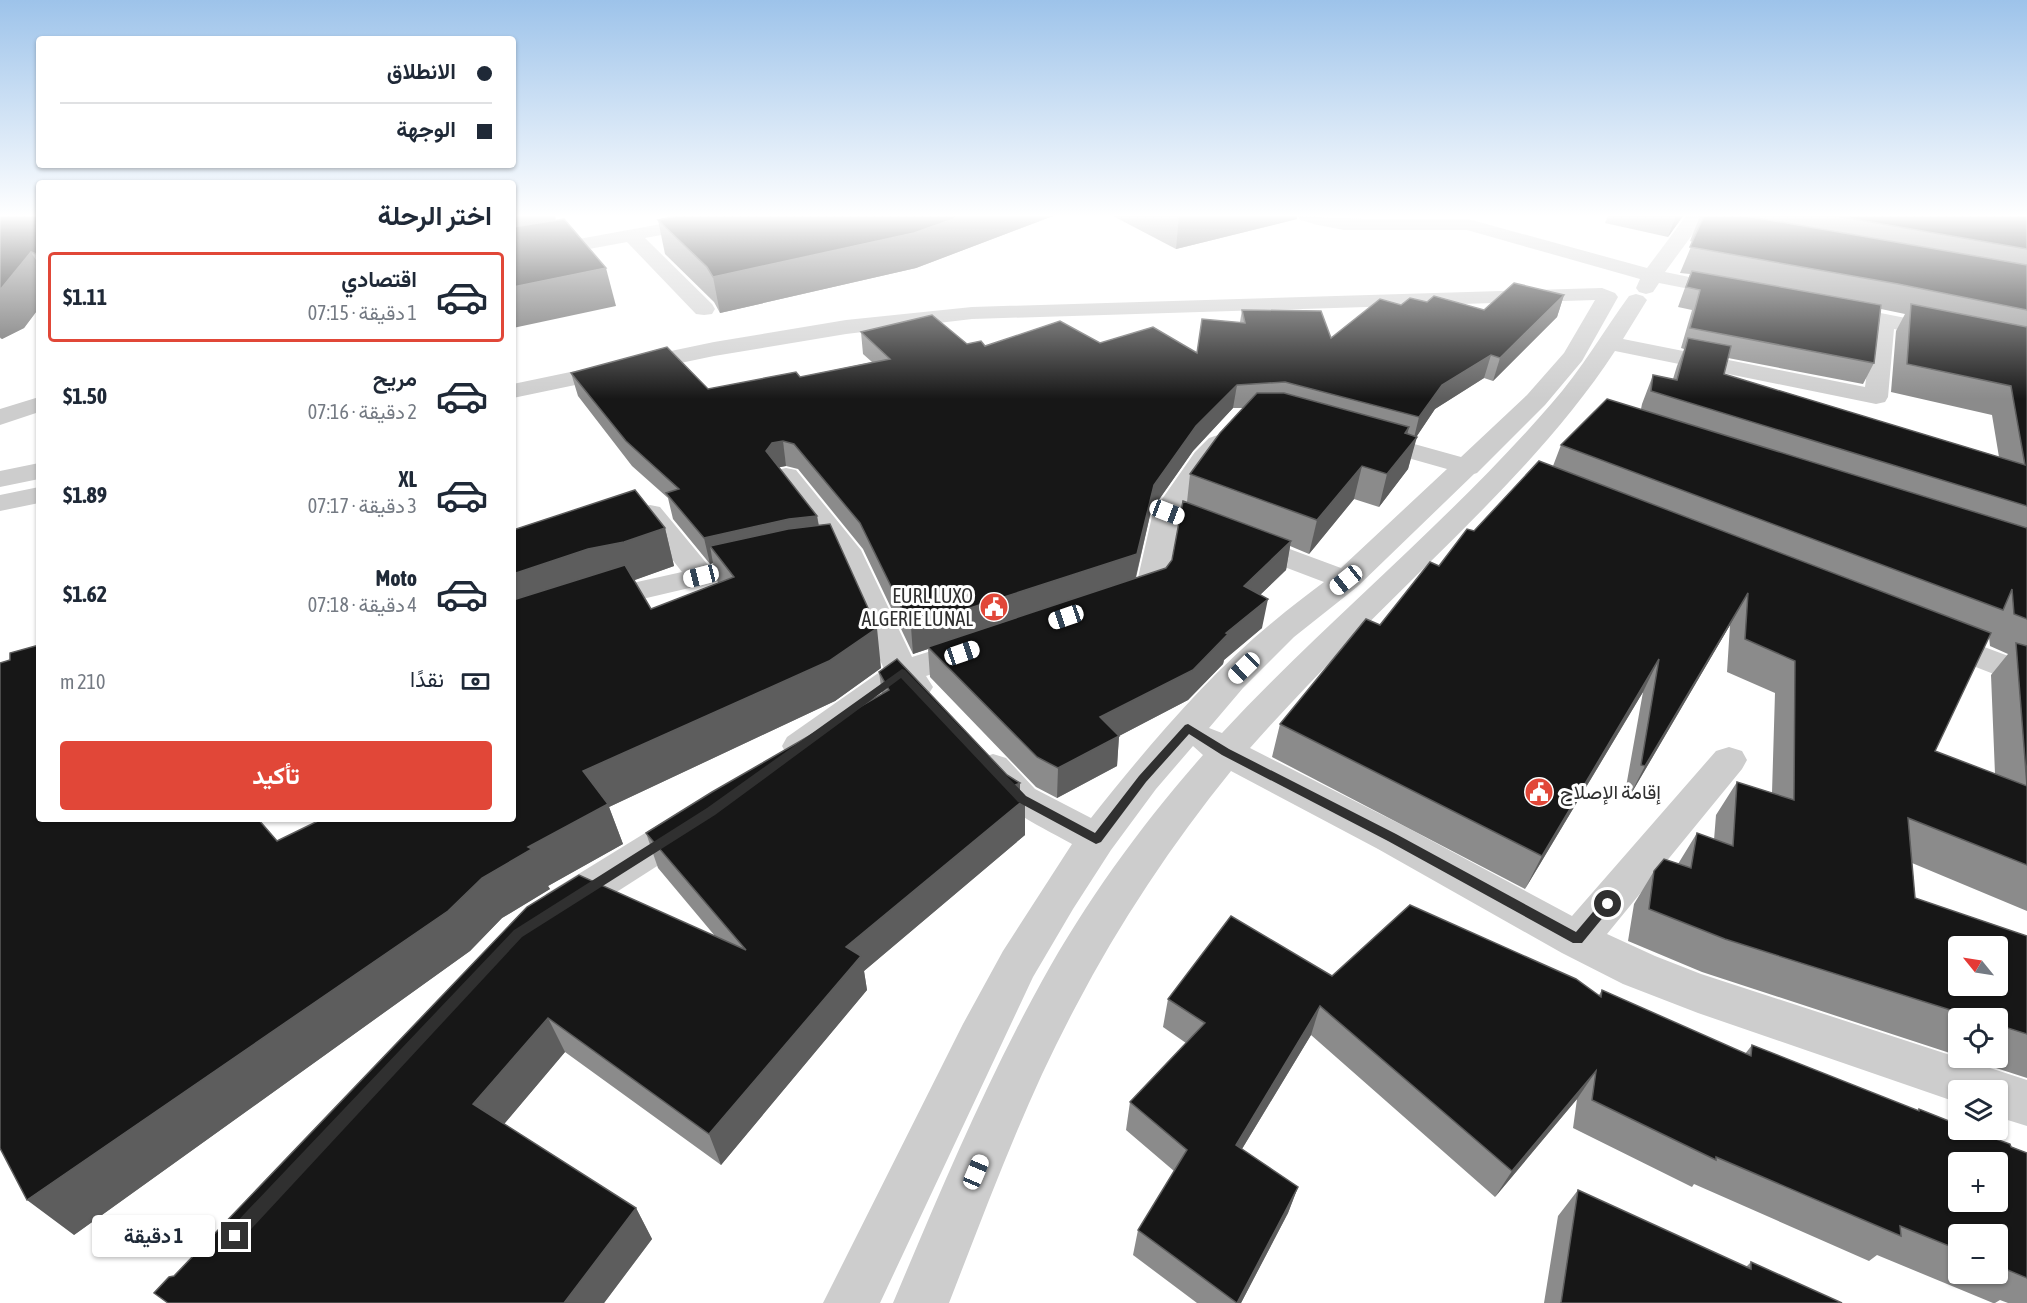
<!DOCTYPE html>
<html lang="ar">
<head>
<meta charset="utf-8">
<style>
  :root { --surface:#fff; --page:#f2f2f3; --text:#1f2937; --muted:#747a83; --line:#e0e1e3; --accent:#e14738 }
  body { margin:0; font-family:"Asap Condensed",Vazirmatn,sans-serif; background:var(--page); color:var(--text); direction:rtl; height:100vh; display:flex; flex-direction:column; font-size:22px; white-space:nowrap }
  * { box-sizing:border-box; margin:0 }
  p { font-size:20px; color:var(--muted) }
  .icon { flex:none; width:33px; height:33px; fill:none; stroke:currentColor; stroke-width:2; stroke-linecap:round; stroke-linejoin:round }
  .map { position:relative; flex:1; overflow:hidden; direction:ltr }
  .panel { position:absolute; left:36px; top:180px; width:480px; height:642px; display:flex; flex-direction:column; background:var(--surface); border-radius:6px; box-shadow:0 2px 4px #0004; direction:rtl }
  .panel>* { flex:none }
  .guide { position:absolute; left:36px; top:36px; width:480px; height:132px; border-radius:6px; box-shadow:0 2px 4px #0004; direction:rtl; display:grid; align-content:center; height:132px; padding:0 24px; background:var(--surface) }
  .needle { width:39px; rotate:300deg }
  .fabs { position:absolute; left:1948px; top:936px; display:grid; gap:12px }
  .fabs a { display:grid; place-items:center; width:60px; height:60px; border-radius:6px; background:var(--surface); box-shadow:0 2px 4px #0004; font-size:30px }
  .end { position:absolute; width:27px; height:27px; margin:-14px; border:8px solid #303030; background:#fff; box-shadow:0 0 0 3px #fff }
  .from { border-radius:50% }
  .bubble { position:absolute; height:42px; border-radius:6px; background:var(--surface); box-shadow:0 2px 4px #0004; font-size:20px; font-weight:700; line-height:42px; text-align:center; direction:rtl }
  .car { position:absolute; width:18px; height:36px; margin:-18px -9px; border-radius:8px; box-shadow:0 0 4px 2px #0007; background:linear-gradient(#fff 24%,#345 0 40%,#fff 0 76%,#345 0 86%,#fff 0) }
  .guide b { display:flex; align-items:center; gap:21px; height:57px; font-size:22px }
  .guide b+b { border-top:2px solid var(--line) }
  .guide i { width:15px; height:15px; background:var(--text) }
  ul { padding:0; list-style:none }
  li { display:flex; align-items:center; gap:18px; height:90px; margin:0 12px 9px; padding:0 12px; border:3px solid transparent; border-radius:6px }
  li div { flex:1 }
  li b { display:block; font-size:22px }
  li em { font-style:normal; font-weight:700 }
  li.selected { border-color:var(--accent) }
  li>.icon { width:54px; height:54px; stroke-width:1.5 }
  h2 { padding:0 24px; font-size:27px; line-height:72px }
  .pay { display:flex; align-items:center; gap:15px; height:66px; padding:0 24px; font-size:22px }
  .pay p { margin-inline-start:auto }
  .primary-button { display:flex; gap:12px; margin-top:auto; padding:12px 24px }
  .primary-button a { flex:1; height:69px; border-radius:6px; background:var(--accent); color:#fff; font-size:24px; font-weight:700; line-height:69px; text-align:center }
  .map>svg:first-child { display:block }
  .lines { fill:none; stroke-linecap:round; stroke-linejoin:round }
  .minor { fill:#cdcdcd; fill-rule:evenodd }
  .wall { fill:#8b8b8b; fill-rule:evenodd }
  .shaded-wall { fill:#5d5d5d }
  .building { fill:#171717; stroke:#5d5d5d; stroke-width:1.5; fill-rule:evenodd }
  .route { fill:#303030 }
  .labels { text-anchor:middle; stroke-width:6; stroke-linejoin:round; paint-order:stroke }
  .poi-label { font-size:20px; fill:#303030; stroke:#fff; text-anchor:end }
</style>
</head>
<body>
<div class="map">
<svg width="2027" height="1303" viewBox="0 0 2027 1303">
  <rect width="100%" height="100%" fill="#fff"/>
  <g class="lines">
    <g class="minor">
      <path d="M 705,216 L 746,216 L 743,220 L 737,221 L 645,238 L 712,304 L 715,309 L 712,314 L 704,315 L 696,314 L 627,242 L 513,263 L 513,251 Z"/>
      <path d="M 1297,216 L 1364,219 L 1468,219 L 1647,268 L 1686,216 L 1705,216 L 1702,221 L 1749,230 L 1751,234 L 1749,238 L 1742,240 L 1695,231 L 1665,272 L 1738,287 L 1741,291 L 1738,295 L 1731,297 L 1659,283 L 1653,292 L 1646,294 L 1639,292 L 1636,288 L 1640,279 L 1467,230 L 1344,230 L 1318,225 L 1300,220 Z"/>
      <path d="M 1602,288 L 1615,293 L 1618,297 L 1582,361 L 1545,405 L 1477,473 L 1474,474 L 1357,587 L 1294,637 L 1243,688 L 1209,728 L 1222,733 C 1328,619 1450,521 1552,403 C 1581,370 1603,332 1629,296 L 1636,294 L 1643,296 L 1647,300 L 1623,339 L 1865,387 L 1873,324 L 1827,315 L 1824,310 L 1827,305 L 1835,304 L 2027,342 L 2027,356 L 1894,329 L 1888,397 L 1885,402 L 1876,404 L 1615,351 C 1562,432 1492,501 1423,569 C 1364,627 1305,686 1250,748 L 1406,827 L 1572,916 L 1716,751 L 1729,747 L 1742,751 L 1747,760 L 1742,769 L 1607,934 L 1655,956 L 1701,974 L 2027,1080 L 2027,1126 L 1998,1117 L 1998,1090 L 1959,1090 L 1959,1103 L 1698,1013 L 1623,984 L 1562,953 L 1378,849 L 1231,771 C 1172,844 1120,922 1076,1006 C 1025,1101 988,1203 949,1303 L 893,1303 C 939,1194 985,1084 1042,981 C 1087,900 1142,824 1203,755 L 1193,746 L 1156,789 L 1111,850 L 1073,909 L 1033,977 L 880,1303 L 823,1303 L 963,1024 L 1003,951 L 1072,844 C 1034,823 997,808 975,768 L 980,758 L 993,754 L 1006,758 L 1035,789 L 1091,818 C 1145,750 1206,677 1273,622 C 1289,608 1307,595 1324,582 L 1237,549 L 1232,543 L 1237,537 L 1247,534 L 1257,537 L 1341,568 L 1447,469 L 1362,445 L 1358,440 L 1362,435 L 1371,432 L 1461,457 L 1527,395 L 1564,353 L 1595,300 L 972,319 L 846,334 L 714,356 L 513,398 L 513,384 L 714,342 L 846,320 L 972,307 Z"/>
      <path d="M 39,397 L 39,412 L 0,425 L 0,409 Z"/>
      <path d="M 1218,435 L 1227,438 L 1231,443 L 1214,463 L 1181,512 L 1166,588 C 1157,602 1129,608 1113,604 L 1108,597 L 1113,590 L 1137,582 L 1153,512 L 1195,452 L 1209,438 Z"/>
      <path d="M 39,463 L 39,479 L 0,487 L 0,471 Z"/>
      <path d="M 786,468 L 796,470 L 861,550 L 912,657 L 973,638 L 985,641 L 989,649 L 985,657 L 926,676 L 933,687 L 928,695 C 917,698 908,700 900,691 L 813,755 L 800,759 L 787,755 L 782,746 L 787,737 L 884,669 L 832,552 L 772,476 L 776,470 Z"/>
      <path d="M 39,487 L 39,503 L 0,511 L 0,495 Z"/>
      <path d="M 650,505 L 660,507 L 708,565 L 759,554 L 770,557 L 774,563 L 770,569 L 621,604 L 513,642 L 513,621 L 601,590 L 682,572 L 636,513 L 640,507 Z"/>
      <path d="M 1939,630 L 2027,663 L 2027,687 L 1927,648 L 1923,641 L 1927,634 Z"/>
      <path d="M 690,810 L 704,814 L 709,825 L 704,836 L 576,918 L 561,923 L 546,918 L 540,906 L 546,894 L 676,814 Z"/>
    </g>
  </g>
  <g class="wall">
    <path d="M 0,216 L 39,216 L 39,308 L 24,328 L 2,339 L 0,338 Z"/>
    <path d="M 676,216 L 1053,216 L 916,268 L 720,313 L 714,302 L 665,254 L 658,220 Z"/>
    <path d="M 1113,216 L 1297,216 L 1297,219 L 1176,249 Z"/>
    <path d="M 1608,216 L 1683,216 L 1668,237 L 1605,223 Z"/>
    <path d="M 1700,216 L 2027,216 L 2027,911 L 1912,863 L 1915,898 L 2027,936 L 2027,1078 L 1965,1058 L 1998,1058 L 1998,1018 L 1959,1018 L 1959,1056 L 1702,972 L 1628,941 L 1634,904 L 1654,871 L 1678,864 L 1697,833 L 1714,840 L 1716,815 L 1737,782 L 1772,793 L 1775,693 L 1727,672 L 1730,625 L 1628,799 L 1624,798 L 1643,692 L 1525,889 L 1272,757 L 1280,724 L 1474,531 L 1553,466 L 1561,445 L 1641,409 L 1642,404 L 1653,375 L 1673,379 L 1677,366 L 1684,349 L 1681,348 L 1692,310 L 1678,307 L 1690,274 L 1680,273 L 1693,242 L 1690,241 ZM 1881,309 L 1905,314 L 1896,331 L 1891,392 L 1992,415 L 1999,457 L 1724,374 L 1728,358 L 1863,384 L 1874,363 ZM 1989,637 L 1990,646 L 2008,654 L 1991,675 L 1995,774 L 1935,751 Z"/>
    <path d="M 1564,295 L 1557,317 L 1493,381 L 1484,378 L 1435,409 L 1416,437 L 1408,469 L 1379,507 L 1354,499 L 1309,554 L 1290,546 L 1286,570 L 1260,595 L 1262,628 L 1224,660 L 1223,664 L 1188,700 L 1119,736 L 1117,766 L 1057,798 L 1036,787 L 930,677 L 928,649 L 913,654 L 863,549 L 798,469 L 786,466 L 778,467 L 817,516 L 819,525 L 881,668 L 835,701 L 609,807 L 623,844 L 548,886 L 550,889 L 502,918 L 470,951 L 74,1235 L 277,841 L 513,819 L 513,530 L 665,528 L 674,566 L 634,580 L 651,609 L 718,583 L 713,563 L 710,564 L 673,519 L 668,498 L 632,466 L 578,396 L 571,373 L 708,389 L 800,377 L 872,362 L 863,354 L 861,332 L 985,346 L 1100,343 L 1197,353 L 1240,322 L 1242,310 L 1331,338 L 1401,305 L 1427,302 L 1484,310 ZM 1233,408 L 1243,408 L 1190,474 L 1187,502 L 1172,560 L 1166,568 L 1136,578 L 1151,511 L 1193,451 Z"/>
    <path d="M 879,672 L 1007,775 L 1020,783 L 1020,796 L 1025,835 L 864,971 L 867,990 L 721,1165 L 565,1052 L 504,1124 L 636,1208 L 652,1239 L 604,1303 L 168,1303 L 174,1276 L 527,907 L 715,936 L 658,868 L 646,833 L 882,694 Z"/>
    <path d="M 1332,976 L 1599,995 L 1602,990 L 1745,1054 L 1752,1045 L 1918,1111 L 1919,1109 L 2027,1153 L 2027,1303 L 2008,1303 L 2000,1300 L 1995,1303 L 1993,1303 L 1877,1255 L 1869,1261 L 1694,1184 L 1692,1187 L 1573,1128 L 1577,1099 L 1495,1197 L 1311,1035 L 1242,1149 L 1298,1187 L 1288,1213 L 1241,1303 L 1197,1303 L 1133,1255 L 1138,1230 L 1174,1171 L 1126,1130 L 1130,1102 L 1186,1043 L 1163,1027 L 1168,999 ZM 1959,1234 L 1998,1234 L 1998,1274 L 1959,1274 Z"/>
    <path d="M 1578,1190 L 1746,1267 L 1751,1262 L 1842,1303 L 1544,1303 L 1558,1216 Z"/>
  </g>
  <g class="shaded-wall">
    <path d="M 513,216 L 555,216 L 561,240 L 513,249 Z"/>
    <path d="M 962,216 L 1053,216 L 916,268 L 720,313 L 713,277 Z"/>
    <path d="M 1179,216 L 1297,216 L 1297,219 L 1176,249 Z"/>
    <path d="M 1676,216 L 1683,216 L 1668,237 Z"/>
    <path d="M 31,252 L 39,265 L 39,308 L 24,328 L 2,339 L 0,337 L 0,290 Z"/>
    <path d="M 606,268 L 616,306 L 513,328 L 513,287 Z"/>
    <path d="M 1564,295 L 1557,317 L 1493,381 L 1500,358 Z"/>
    <path d="M 1491,355 L 1484,378 L 1435,409 L 1413,442 L 1419,417 L 1442,385 Z"/>
    <path d="M 1237,385 L 1233,408 L 1193,451 L 1151,511 L 1135,580 L 928,647 L 928,649 L 913,654 L 911,627 L 1154,485 L 1196,426 Z"/>
    <path d="M 1409,427 L 1402,456 L 1417,437 L 1408,469 L 1379,507 L 1387,474 L 1405,433 Z"/>
    <path d="M 783,441 L 786,466 L 776,468 L 766,451 L 772,443 Z"/>
    <path d="M 1362,466 L 1354,499 L 1309,554 L 1317,520 Z"/>
    <path d="M 817,516 L 821,541 L 710,546 L 713,563 L 710,564 L 704,538 L 789,519 Z"/>
    <path d="M 665,528 L 674,566 L 635,580 L 513,619 L 513,574 L 588,549 Z"/>
    <path d="M 1291,541 L 1286,570 L 1239,615 L 1244,586 Z"/>
    <path d="M 1748,593 L 1730,625 L 1628,799 L 1645,766 Z"/>
    <path d="M 1268,599 L 1262,628 L 1224,660 L 1223,664 L 1188,700 L 1119,736 L 1117,766 L 1057,798 L 1058,768 L 1100,717 L 1226,633 Z"/>
    <path d="M 877,628 L 881,668 L 835,701 L 609,807 L 623,844 L 548,886 L 550,889 L 502,918 L 470,951 L 74,1235 L 27,1200 L 482,878 L 528,847 L 583,771 Z"/>
    <path d="M 1659,659 L 1643,692 L 1525,889 L 1542,856 Z"/>
    <path d="M 1020,783 L 1020,804 L 1025,799 L 1025,835 L 864,971 L 867,990 L 721,1165 L 709,1134 L 846,947 L 1009,788 Z"/>
    <path d="M 1320,1006 L 1311,1035 L 1228,1172 L 1236,1145 Z"/>
    <path d="M 548,1018 L 565,1052 L 494,1136 L 473,1104 Z"/>
    <path d="M 1596,1071 L 1577,1099 L 1495,1197 L 1512,1171 Z"/>
    <path d="M 1298,1187 L 1288,1213 L 1241,1303 L 1237,1303 Z"/>
    <path d="M 636,1208 L 652,1239 L 604,1303 L 564,1303 Z"/>
  </g>
  <g class="building">
    <path d="M 0,216 L 39,216 L 39,255 L 31,252 L 0,290 Z"/>
    <path d="M 676,216 L 962,216 L 914,233 L 713,277 L 707,267 L 658,220 Z"/>
    <path d="M 1700,216 L 1746,216 L 2027,265 L 2027,310 L 1898,284 L 1690,247 L 1703,218 L 1700,217 Z"/>
    <path d="M 1836,216 L 2027,216 L 2027,249 Z"/>
    <path d="M 564,219 L 606,268 L 513,287 L 513,227 Z"/>
    <path d="M 1692,271 L 1881,305 L 1874,363 L 1690,328 L 1700,290 L 1686,287 Z"/>
    <path d="M 1514,283 L 1564,295 L 1500,358 L 1491,355 L 1442,385 L 1419,417 L 1285,382 L 1237,385 L 1196,426 L 1154,485 L 1137,554 L 911,627 L 860,523 L 794,444 L 783,441 L 772,443 L 766,451 L 817,516 L 789,519 L 704,538 L 666,493 L 679,489 L 626,441 L 571,373 L 667,347 L 708,389 L 796,372 L 800,377 L 890,359 L 861,332 L 932,315 L 967,344 L 981,341 L 985,346 L 1060,321 L 1100,343 L 1153,327 L 1197,353 L 1202,319 L 1245,323 L 1242,310 L 1321,311 L 1331,338 L 1380,299 L 1401,305 L 1410,298 L 1427,302 L 1434,296 L 1484,310 Z"/>
    <path d="M 1911,304 L 2027,327 L 2027,506 L 1651,391 L 1653,375 L 1677,380 L 1688,338 L 1731,346 L 1724,374 L 2025,465 L 2011,386 L 1907,364 Z"/>
    <path d="M 1257,393 L 1284,393 L 1409,427 L 1405,433 L 1417,437 L 1387,474 L 1362,466 L 1317,520 L 1190,474 L 1220,433 Z"/>
    <path d="M 1607,399 L 2027,528 L 2027,619 L 2014,614 L 2012,589 L 2003,610 L 1561,445 Z"/>
    <path d="M 1539,461 L 1991,633 L 1935,751 L 2027,786 L 2016,643 L 2027,646 L 2027,865 L 1908,818 L 1915,898 L 2027,936 L 2027,1034 L 1998,1025 L 1998,1018 L 1976,1018 L 1725,939 L 1649,909 L 1654,871 L 1664,859 L 1691,868 L 1697,833 L 1733,846 L 1737,782 L 1794,800 L 1795,661 L 1745,639 L 1748,593 L 1645,766 L 1641,765 L 1659,659 L 1542,856 L 1280,724 L 1366,619 L 1380,625 L 1430,562 L 1439,566 L 1467,529 L 1474,531 ZM 1959,946 L 1998,946 L 1998,986 L 1959,986 Z"/>
    <path d="M 635,490 L 665,528 L 624,542 L 588,549 L 513,574 L 513,530 Z"/>
    <path d="M 1183,501 L 1291,541 L 1244,586 L 1268,599 L 1226,633 L 1228,634 L 1193,670 L 1100,717 L 1119,736 L 1058,768 L 1037,757 L 928,647 L 1166,568 L 1172,560 Z"/>
    <path d="M 830,524 L 877,628 L 829,661 L 583,771 L 608,804 L 528,847 L 532,849 L 482,878 L 448,911 L 27,1200 L 0,1148 L 0,663 L 10,660 L 10,653 L 39,645 L 39,819 L 258,819 L 277,841 L 322,819 L 513,819 L 513,600 L 625,565 L 651,609 L 734,577 L 710,546 L 788,529 Z"/>
    <path d="M 897,659 L 1007,775 L 1020,783 L 1009,788 L 1025,799 L 846,947 L 861,956 L 709,1134 L 548,1018 L 473,1104 L 636,1208 L 564,1303 L 168,1303 L 154,1293 L 169,1277 L 174,1276 L 527,907 L 579,875 L 746,950 L 646,833 L 712,792 L 889,690 L 879,672 Z"/>
    <path d="M 1410,905 L 1576,979 L 1601,997 L 1602,990 L 1751,1056 L 1752,1045 L 1919,1111 L 1919,1109 L 1959,1125 L 1959,1130 L 1971,1130 L 2010,1144 L 2011,1147 L 2027,1153 L 2027,1278 L 1998,1266 L 1998,1234 L 1959,1234 L 1959,1250 L 1900,1226 L 1901,1236 L 1716,1157 L 1716,1160 L 1592,1100 L 1596,1071 L 1512,1171 L 1320,1006 L 1236,1145 L 1298,1187 L 1237,1303 L 1138,1230 L 1187,1150 L 1130,1102 L 1205,1023 L 1168,999 L 1231,916 L 1332,976 ZM 1959,1162 L 1998,1162 L 1998,1202 L 1959,1202 Z"/>
    <path d="M 1578,1190 L 1751,1269 L 1751,1262 L 1842,1303 L 1561,1303 Z"/>
  </g>
  <linearGradient id="sky" x2="0" y2="1"><stop stop-color="#9dc3ea"/><stop offset="0.54" stop-color="#fff"/><stop offset="1" stop-color="#fff" stop-opacity="0"/></linearGradient>
  <rect width="2027" height="399" fill="url(#sky)"/>
  <path class="route" d="M 902,669 L 905,670 L 1026,796 L 1095,833 L 1139,776 L 1185,725 L 1188,724 L 1229,749 L 1396,834 L 1576,932 L 1603,900 L 1612,900 L 1614,904 L 1582,943 L 1573,943 L 1388,841 L 1222,755 L 1189,734 L 1146,782 L 1101,842 L 1096,844 L 1018,802 L 901,678 L 715,815 L 522,937 L 240,1241 L 235,1244 L 229,1241 L 227,1236 L 229,1230 L 514,930 L 707,808 Z"/>
  <defs>
    <g id="civic-disc" transform="scale(1.5)"><circle r="9.5" fill="#e14738" stroke="#fff"/><path d="M-.6-6.5H3V-4.5H.6V-3L4-1V1h2V6H-6V1h2V-1L-.6-3ZM-1.2 2.5V6h2.4V2.5Z" fill="#fff"/></g>
  </defs>
  <g fill-rule="evenodd">
    <use href="#civic-disc" x="994" y="607"/>
    <use href="#civic-disc" x="1539" y="792"/>
  </g>
  <g class="labels">
    <g class="poi-label">
      <text x="973" y="603">EURL LUXO<tspan x="973" dy="23">ALGERIE LUNAL</tspan></text>
      <text x="1560" y="799" text-anchor="start">إقامة الإصلاح</text>
    </g>
  </g>
</svg>
<div class="fabs">
<a><svg class="needle" viewBox="-14 -14 28 28"><path d="M0-13l5 13h-10z" fill="#e53935"/><path d="M0 13l5-13h-10z" fill="#747a83"/></svg></a>
<a><svg class="icon" aria-label="locate" viewBox="0 0 24 24"><circle cx="12" cy="12" r="6"/><path d="M12 2v4M12 18v4M2 12h4M18 12h4"/></svg></a>
<a><svg class="icon" aria-label="layers" viewBox="0 0 24 24"><path d="M12 4l9 5-9 5-9-5zM3 14l9 5 9-5"/></svg></a>
<a>+</a>
<a>−</a>
</div>
<i class="end from" style="left:1608px;top:904px"></i>
<i class="end" style="left:235px;top:1236px"></i>
<div class="bubble" style="left:92px;top:1215px;width:123px">1 دقيقة</div>
<i class="car" style="left:1167px;top:512px;rotate:111deg"></i>
<i class="car" style="left:701px;top:576px;rotate:256deg"></i>
<i class="car" style="left:1346px;top:580px;rotate:231deg"></i>
<i class="car" style="left:1066px;top:617px;rotate:251deg"></i>
<i class="car" style="left:962px;top:653px;rotate:71deg"></i>
<i class="car" style="left:1244px;top:668px;rotate:226deg"></i>
<i class="car" style="left:976px;top:1172px;rotate:23deg"></i>
<div class="guide">
<b><i class="from"></i>الانطلاق</b>
<b><i></i>الوجهة</b>
</div>
<section class="panel">
<h2>اختر الرحلة</h2>
<ul>
<li class="selected"><svg class="icon" aria-label="car" viewBox="0 0 24 24"><path d="M5 17H2v-5l4-1 3-4h7l3 4 3 1v5h-3M9 17h6M6 11h13"/><circle cx="7" cy="17" r="2"/><circle cx="17" cy="17" r="2"/></svg><div><b>اقتصادي</b><p>1 دقيقة · 07:15</p></div><em>$1.11</em></li>
<li><svg class="icon" aria-label="car" viewBox="0 0 24 24"><path d="M5 17H2v-5l4-1 3-4h7l3 4 3 1v5h-3M9 17h6M6 11h13"/><circle cx="7" cy="17" r="2"/><circle cx="17" cy="17" r="2"/></svg><div><b>مريح</b><p>2 دقيقة · 07:16</p></div><em>$1.50</em></li>
<li><svg class="icon" aria-label="car" viewBox="0 0 24 24"><path d="M5 17H2v-5l4-1 3-4h7l3 4 3 1v5h-3M9 17h6M6 11h13"/><circle cx="7" cy="17" r="2"/><circle cx="17" cy="17" r="2"/></svg><div><b>XL</b><p>3 دقيقة · 07:17</p></div><em>$1.89</em></li>
<li><svg class="icon" aria-label="car" viewBox="0 0 24 24"><path d="M5 17H2v-5l4-1 3-4h7l3 4 3 1v5h-3M9 17h6M6 11h13"/><circle cx="7" cy="17" r="2"/><circle cx="17" cy="17" r="2"/></svg><div><b>Moto</b><p>4 دقيقة · 07:18</p></div><em>$1.62</em></li>
</ul>
<div class="pay"><svg class="icon" aria-label="cash" viewBox="0 0 24 24"><path d="M3 7h18v10H3z"/><circle cx="12" cy="12" r="2"/></svg>نقدًا<p>210 m</p></div>
<div class="primary-button"><a>تأكيد</a></div>
</section>
</div>
</body>
</html>
